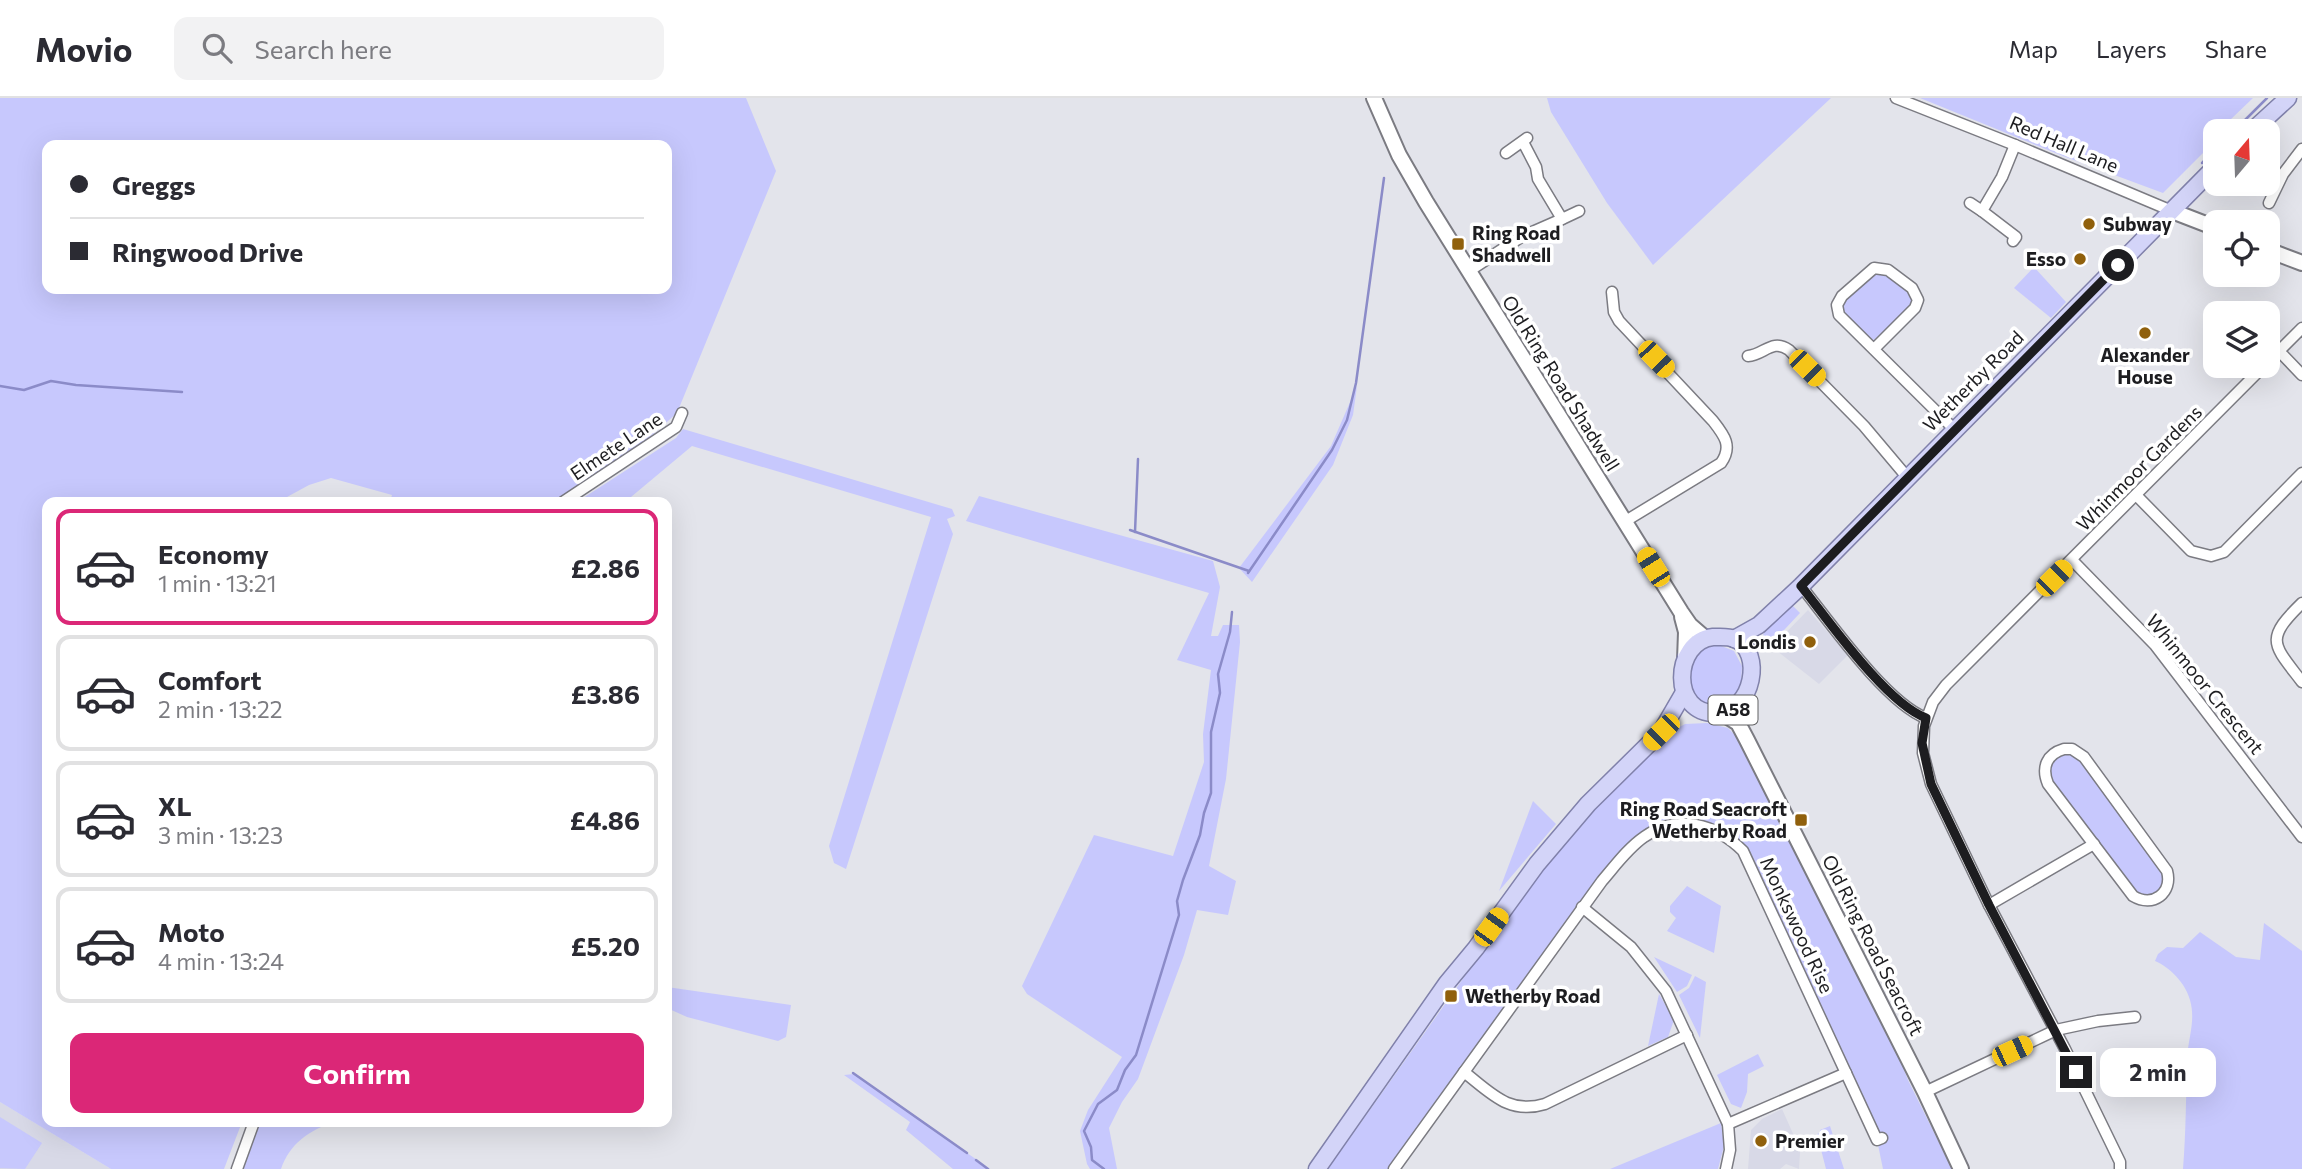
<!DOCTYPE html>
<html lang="en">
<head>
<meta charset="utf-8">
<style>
  :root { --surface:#fff; --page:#f2f2f3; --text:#2b2b33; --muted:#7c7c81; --line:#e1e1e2; --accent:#db2777 }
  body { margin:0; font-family:Commissioner,sans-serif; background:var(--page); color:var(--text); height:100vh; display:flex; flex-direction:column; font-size:26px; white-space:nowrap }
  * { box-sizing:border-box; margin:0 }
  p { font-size:23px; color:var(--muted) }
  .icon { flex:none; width:38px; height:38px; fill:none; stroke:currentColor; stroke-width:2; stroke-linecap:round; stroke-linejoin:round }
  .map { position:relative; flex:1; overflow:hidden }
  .side { position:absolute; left:42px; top:399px; width:630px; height:630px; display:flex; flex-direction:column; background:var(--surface); border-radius:14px; box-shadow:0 7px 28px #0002 }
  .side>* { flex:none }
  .guide { position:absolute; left:42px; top:42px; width:630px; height:154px; border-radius:14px; box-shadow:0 7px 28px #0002; display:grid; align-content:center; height:154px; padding:0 28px; background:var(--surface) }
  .needle { width:46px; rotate:19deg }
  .tools { position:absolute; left:2203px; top:21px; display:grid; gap:14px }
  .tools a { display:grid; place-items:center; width:77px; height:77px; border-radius:14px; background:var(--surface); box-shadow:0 7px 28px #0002; font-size:35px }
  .end { position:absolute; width:32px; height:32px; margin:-16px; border:9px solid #1d1d20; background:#fff; box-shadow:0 0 0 4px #fff }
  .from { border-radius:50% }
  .bubble { position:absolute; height:49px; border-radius:14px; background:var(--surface); box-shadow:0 7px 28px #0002; font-size:23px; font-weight:700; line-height:49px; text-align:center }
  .car { position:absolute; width:21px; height:42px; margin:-21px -10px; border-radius:9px; box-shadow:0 0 5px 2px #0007; background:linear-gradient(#f5c518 24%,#345 0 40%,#f5c518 0 76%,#345 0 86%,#f5c518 0) }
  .guide b { display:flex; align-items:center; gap:24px; height:66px; font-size:26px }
  .guide b+b { border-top:2px solid var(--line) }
  .guide i { width:18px; height:18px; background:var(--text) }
  ul { padding:12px 0 0; list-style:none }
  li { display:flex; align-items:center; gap:21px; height:116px; margin:0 14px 10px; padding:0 14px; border:4px solid var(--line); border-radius:14px }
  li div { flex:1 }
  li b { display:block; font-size:26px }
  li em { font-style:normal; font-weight:700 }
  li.active { border-color:var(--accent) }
  li>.icon { width:63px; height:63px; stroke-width:1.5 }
  .button { display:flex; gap:14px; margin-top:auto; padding:14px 28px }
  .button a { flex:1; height:80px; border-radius:14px; background:var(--accent); color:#fff; font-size:28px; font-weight:700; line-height:80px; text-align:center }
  header { display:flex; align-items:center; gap:42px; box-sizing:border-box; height:98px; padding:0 35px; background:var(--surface); border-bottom:2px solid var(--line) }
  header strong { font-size:33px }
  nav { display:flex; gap:38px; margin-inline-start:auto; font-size:24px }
  .search { width:490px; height:63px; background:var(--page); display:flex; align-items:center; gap:18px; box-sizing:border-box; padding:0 24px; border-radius:14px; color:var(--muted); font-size:26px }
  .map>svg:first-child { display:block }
  .built { fill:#d8d9e7 }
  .green { fill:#c7c8fd; fill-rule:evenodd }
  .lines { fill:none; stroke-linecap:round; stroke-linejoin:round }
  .stream { stroke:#8b8bc8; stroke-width:2.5 }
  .street-casing { stroke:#7b7b82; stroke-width:13 }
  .secondary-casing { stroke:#7b7b82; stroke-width:18 }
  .primary-casing { stroke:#8081aa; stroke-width:19 }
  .street { stroke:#fff; stroke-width:10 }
  .secondary { stroke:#fff; stroke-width:14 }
  .primary { stroke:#d3d4f8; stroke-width:16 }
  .route { stroke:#1d1d20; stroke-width:9 }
  .poi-dot { fill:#90600c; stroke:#fff; stroke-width:2.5 }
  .labels { text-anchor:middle; stroke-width:7; stroke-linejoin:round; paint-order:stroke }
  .shield { fill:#fff; stroke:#616163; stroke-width:2 }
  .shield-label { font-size:18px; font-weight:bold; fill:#1d1d20 }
  .street-label { font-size:19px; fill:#1d1d20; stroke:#fff }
  .poi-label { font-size:19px; font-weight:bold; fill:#1d1d20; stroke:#fff; text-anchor:start }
</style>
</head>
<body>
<header>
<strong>Movio</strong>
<div class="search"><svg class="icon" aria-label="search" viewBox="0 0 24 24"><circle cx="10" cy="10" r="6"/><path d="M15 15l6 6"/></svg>Search here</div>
<nav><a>Map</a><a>Layers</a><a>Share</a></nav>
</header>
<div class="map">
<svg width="2302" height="1071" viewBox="0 0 2302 1071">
  <rect width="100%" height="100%" fill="#e3e4eb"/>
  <g class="built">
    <path d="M 1808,512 L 1848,557 L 1819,586 L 1772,549 Z"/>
    <path d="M 0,1004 L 111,1071 L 0,1071 Z"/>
    <path d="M 1782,1011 L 1795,1040 L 1801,1039 L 1799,1071 L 1786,1066 L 1780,1071 L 1748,1071 L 1751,1032 L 1762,1021 Z"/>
  </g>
  <g class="green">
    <path d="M 0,0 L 746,0 L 776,73 L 677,315 L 625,361 L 563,404 L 390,404 L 392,397 L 331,380 L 309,387 L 287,399 L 284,404 L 47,404 L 47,1024 L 242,1024 L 224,1071 L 111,1071 L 0,1004 ZM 47,47 L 667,47 L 667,191 L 47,191 Z"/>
    <path d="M 1547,0 L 1831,0 L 1653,167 L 1607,105 L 1551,14 Z"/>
    <path d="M 1920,0 L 2253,0 L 2229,23 L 2224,33 L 2216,33 L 2215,43 L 2163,95 L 2063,58 Z"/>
    <path d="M 2034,169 L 2066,204 L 2051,220 L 2014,190 Z"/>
    <path d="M 1876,174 C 1890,176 1910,188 1912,202 L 1909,209 L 1874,242 C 1862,236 1839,217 1844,202 Z"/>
    <path d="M 1357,288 L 1353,317 L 1333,367 L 1252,484 L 1239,470 L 1331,348 Z"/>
    <path d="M 683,331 L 952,411 L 955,418 L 947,421 L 953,436 L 846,771 L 834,765 L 829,748 L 931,419 L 692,348 L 625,404 L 577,404 L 676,340 Z"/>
    <path d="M 979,398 L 1213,463 L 1220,489 L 1211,538 L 1218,538 L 1223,527 L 1239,527 L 1240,544 L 1226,681 L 1209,768 L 1236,783 L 1228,817 L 1197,812 L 1184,857 L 1138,981 L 1122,1004 L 1109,1030 L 1117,1071 L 1090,1071 L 1087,1066 L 1080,1033 L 1088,1012 L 1122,959 L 1027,896 L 1022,888 L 1094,737 L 1173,758 L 1204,664 L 1203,636 L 1211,572 L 1177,562 L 1209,495 L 966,423 Z"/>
    <path d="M 1792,507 L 1800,515 L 1768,549 L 1759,545 L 1764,535 Z"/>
    <path d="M 1710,547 L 1719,547 L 1734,553 L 1742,568 L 1741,591 L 1724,610 L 1699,606 C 1696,601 1692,595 1690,591 C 1686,573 1694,554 1710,547 Z"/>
    <path d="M 1707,625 L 1728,630 L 1739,641 L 1894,945 L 1908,982 L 1952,1071 L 1883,1071 L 1877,1042 L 1753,771 L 1726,738 L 1673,726 L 1631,750 L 1394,1071 L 1328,1071 L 1540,772 L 1571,735 L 1665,637 L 1685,626 Z"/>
    <path d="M 2064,656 L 2076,659 L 2080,663 L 2161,775 L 2164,784 L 2160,794 L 2147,799 L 2137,795 L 2053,684 C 2046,671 2051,661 2064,656 Z"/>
    <path d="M 1533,703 L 1556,726 L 1499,793 Z"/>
    <path d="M 1687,788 L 1721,808 L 1714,855 L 1667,833 L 1676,820 L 1670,814 L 1670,808 Z"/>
    <path d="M 2264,825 L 2302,853 L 2302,1071 L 2183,1071 C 2186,1034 2186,998 2187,961 C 2188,940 2196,923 2190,902 C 2186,886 2170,869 2155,863 L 2158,856 L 2167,849 L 2183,850 L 2200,834 L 2236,859 L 2260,862 Z"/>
    <path d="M 1654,859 L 1692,877 L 1687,888 L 1677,894 Z"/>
    <path d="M 1695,878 L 1706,884 L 1700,940 L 1679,897 L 1689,890 Z"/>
    <path d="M 667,889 L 791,907 L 786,939 L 778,943 L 687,919 L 667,910 Z"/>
    <path d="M 1659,896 L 1674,922 L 1668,939 L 1648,948 Z"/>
    <path d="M 1758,956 L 1764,968 L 1748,976 L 1747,994 L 1741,1010 L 1731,1006 L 1717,977 Z"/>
    <path d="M 854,976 L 990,1071 L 953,1071 L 906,1032 L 910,1024 L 844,977 Z"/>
    <path d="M 0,1019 L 42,1045 L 25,1071 L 0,1070 Z"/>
    <path d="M 269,1024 L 333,1024 C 309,1033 290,1045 281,1071 L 243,1071 L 259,1028 Z"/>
    <path d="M 1721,1025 L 1724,1048 L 1718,1071 L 1610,1071 Z"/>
    <path d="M 1830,1028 L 1844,1071 L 1826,1071 L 1817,1036 L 1820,1035 L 1820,1032 Z"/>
  </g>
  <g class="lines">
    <g class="stream">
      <path d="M 2234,33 L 2267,0"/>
      <path d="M 2202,65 L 2216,51"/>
      <path d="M 0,288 L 24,292 L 51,283 L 76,287 L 182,294"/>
      <path d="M 1130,432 L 1249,473"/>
      <path d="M 1135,434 L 1138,361"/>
      <path d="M 1248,475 L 1332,352 L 1347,322 L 1356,285 L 1384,80"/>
      <path d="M 853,975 L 967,1055"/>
      <path d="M 976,1062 L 988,1071"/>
      <path d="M 1104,1071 L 1092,1062 L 1091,1049 L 1084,1033 L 1098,1006 L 1117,992 L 1125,972 L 1136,957 L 1179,817 L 1177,803 L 1183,782 L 1200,737 L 1204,715 L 1211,695 L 1211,634 L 1220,595 L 1218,576 L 1230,534 L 1232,514"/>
    </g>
    <g class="street-casing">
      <g id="street">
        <path d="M 1896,0 L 2015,47 L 2172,113"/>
        <path d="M 1506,55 L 1527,40"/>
        <path d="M 1970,105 L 1982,113"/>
        <path d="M 2269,105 L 2283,76 L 2302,51"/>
        <path d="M 1562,121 L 1579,113"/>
        <path d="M 2013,143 L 2016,139 L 1982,113 L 2002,79 L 2015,47"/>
        <path d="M 1469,173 L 1521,139 L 1562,121 L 1538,81 L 1536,69 L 1523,44"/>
        <path d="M 1612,194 L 1614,214 L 1619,223 L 1713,323 C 1724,337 1733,348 1721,365 L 1624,424"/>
        <path d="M 1874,251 L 1915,210 L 1918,202 L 1912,190 L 1888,172 L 1874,170 L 1842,198 L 1837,207 L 1839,217 L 1955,332"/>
        <path d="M 2279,253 L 2302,277"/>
        <path d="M 1748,258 C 1764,257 1772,240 1789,252 L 1864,328 L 1907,379"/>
        <path d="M 2268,264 L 2302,230"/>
        <path d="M 2136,397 L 2191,453 L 2211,458 L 2224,454 L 2302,375"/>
        <path d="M 563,404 L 676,329 L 682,315"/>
        <path d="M 2072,462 L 2155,547 L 2302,739"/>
        <path d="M 1801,488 C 1829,523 1886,605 1926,620"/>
        <path d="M 2302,505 C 2264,542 2273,546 2302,584"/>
        <path d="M 2064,651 L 2072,651 L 2084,659 L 2167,773 C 2173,795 2153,810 2133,798 L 2048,686 C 2041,669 2047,656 2064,651 Z"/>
        <path d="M 1989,807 L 2094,746"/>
        <path d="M 1582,809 L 1631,849 L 1666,893 L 1728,1026 L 1730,1052 L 1726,1071"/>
        <path d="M 1464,974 C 1491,995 1509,1017 1545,1006 L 1687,937"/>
        <path d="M 1925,994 L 2056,932 L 2098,923 L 2135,919"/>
        <path d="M 1728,1026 L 1846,975"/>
        <path d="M 237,1071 L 254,1024"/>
        <path d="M 1394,1071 L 1602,783 C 1615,768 1628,750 1644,739 C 1677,715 1716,726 1743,753 L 1877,1042 L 1882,1040"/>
        <path d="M 2120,1071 L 2120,1064 L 2065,951 L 1989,807 L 1931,686 L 1923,655 L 1924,628 L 1933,604 L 1946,587 L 2264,268"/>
      </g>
    </g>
    <g class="secondary-casing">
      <g id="secondary">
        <path d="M 1374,0 L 1399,57 L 1426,104 L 1681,514 L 1690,527 L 1705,540"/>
        <path d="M 2172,113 L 2216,130"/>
        <path d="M 2268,152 L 2302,165"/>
        <path d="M 1682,519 L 1686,534 L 1685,562"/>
        <path d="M 1722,615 L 1738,625 L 1747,642 L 1925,994 L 1961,1071"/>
      </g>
    </g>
    <g class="primary-casing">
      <g id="primary">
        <path d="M 2252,33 L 2288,0"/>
        <path d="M 1713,539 C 1720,539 1728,538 1735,541 C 1764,554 1753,613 1718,615 C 1669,618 1673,543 1713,539 Z"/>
        <path d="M 1734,541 L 1759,527 L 1801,488 L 2216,68"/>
        <path d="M 1317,1071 L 1447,885 L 1476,850 L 1537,766 L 1588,706 L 1661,634 L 1683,596"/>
      </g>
    </g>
    <use href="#street" class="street"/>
    <use href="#secondary" class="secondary"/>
    <use href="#primary" class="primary"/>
  </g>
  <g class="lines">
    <path class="route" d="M 2076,974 L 1989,807 L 1931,686 L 1922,645 L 1926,620 C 1886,605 1829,523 1801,488 L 2118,167"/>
  </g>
  <g class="poi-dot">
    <circle cx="2089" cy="126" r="7"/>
    <rect x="1451" y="139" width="14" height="14" rx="3.5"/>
    <circle cx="2080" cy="161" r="7"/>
    <circle cx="2145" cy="235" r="7"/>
    <circle cx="1810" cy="544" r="7"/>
    <rect x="1794" y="715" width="14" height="14" rx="3.5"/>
    <rect x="1444" y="891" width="14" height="14" rx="3.5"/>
    <circle cx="1761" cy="1043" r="7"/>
  </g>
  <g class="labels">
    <rect class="shield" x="1708.5" y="597.5" width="49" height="29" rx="5"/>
    <g class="shield-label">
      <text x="1733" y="618">A58</text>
    </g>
    <g class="street-label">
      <text transform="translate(2064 46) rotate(23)" y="7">Red Hall Lane</text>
      <text transform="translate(1973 283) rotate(-45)" y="7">Wetherby Road</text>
      <text transform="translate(1561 285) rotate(58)" y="7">Old Ring Road Shadwell</text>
      <text transform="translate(616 348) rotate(-34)" y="7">Elmete Lane</text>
      <text transform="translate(2139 370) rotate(-45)" y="7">Whinmoor Gardens</text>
      <text transform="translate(2205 586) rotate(51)" y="7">Whinmoor Crescent</text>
      <text transform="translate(1797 827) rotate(65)" y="7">Monkswood Rise</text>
      <text transform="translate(1873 847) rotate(63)" y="7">Old Ring Road Seacroft</text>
    </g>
    <g class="poi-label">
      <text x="2103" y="133">Subway</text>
      <text x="1472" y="142">Ring Road<tspan x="1472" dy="22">Shadwell</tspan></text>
      <text x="2066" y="168" text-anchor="end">Esso</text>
      <text x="2145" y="264" text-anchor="middle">Alexander<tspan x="2145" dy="22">House</tspan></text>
      <text x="1796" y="551" text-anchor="end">Londis</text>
      <text x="1787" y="718" text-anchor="end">Ring Road Seacroft<tspan x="1787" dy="22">Wetherby Road</tspan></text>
      <text x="1465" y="905">Wetherby Road</text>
      <text x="1775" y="1050">Premier</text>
    </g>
  </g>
</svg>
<div class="tools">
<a><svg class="needle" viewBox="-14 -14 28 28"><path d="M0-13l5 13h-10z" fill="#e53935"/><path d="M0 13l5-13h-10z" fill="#7c7c81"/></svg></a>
<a><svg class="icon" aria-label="locate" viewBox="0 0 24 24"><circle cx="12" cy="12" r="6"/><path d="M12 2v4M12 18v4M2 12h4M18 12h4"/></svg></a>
<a><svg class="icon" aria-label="layers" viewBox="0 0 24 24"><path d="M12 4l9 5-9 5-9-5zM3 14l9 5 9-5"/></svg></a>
</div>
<i class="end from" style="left:2118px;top:167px"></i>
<i class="end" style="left:2076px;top:974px"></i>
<div class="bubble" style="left:2100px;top:950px;width:116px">2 min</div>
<i class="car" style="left:1656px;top:261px;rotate:136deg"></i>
<i class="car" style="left:1807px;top:270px;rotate:135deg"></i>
<i class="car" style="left:1653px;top:469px;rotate:328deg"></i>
<i class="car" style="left:2054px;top:480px;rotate:45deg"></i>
<i class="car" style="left:1661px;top:634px;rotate:225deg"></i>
<i class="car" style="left:1491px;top:829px;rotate:36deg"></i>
<i class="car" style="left:2012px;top:953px;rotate:65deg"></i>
<div class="guide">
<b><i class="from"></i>Greggs</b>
<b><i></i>Ringwood Drive</b>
</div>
<section class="side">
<ul>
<li class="active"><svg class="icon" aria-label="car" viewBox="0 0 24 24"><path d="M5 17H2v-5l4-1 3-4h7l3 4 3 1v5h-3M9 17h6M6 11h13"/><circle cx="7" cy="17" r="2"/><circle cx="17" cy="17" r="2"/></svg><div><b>Economy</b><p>1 min · 13:21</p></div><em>£2.86</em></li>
<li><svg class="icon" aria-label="car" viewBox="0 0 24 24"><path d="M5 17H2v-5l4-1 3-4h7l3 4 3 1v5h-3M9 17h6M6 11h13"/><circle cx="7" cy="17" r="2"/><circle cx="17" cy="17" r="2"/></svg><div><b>Comfort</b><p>2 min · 13:22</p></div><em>£3.86</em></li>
<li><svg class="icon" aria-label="car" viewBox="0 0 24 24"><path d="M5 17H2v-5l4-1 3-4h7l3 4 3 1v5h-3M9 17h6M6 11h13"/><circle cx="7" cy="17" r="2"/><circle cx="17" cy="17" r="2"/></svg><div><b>XL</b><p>3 min · 13:23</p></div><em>£4.86</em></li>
<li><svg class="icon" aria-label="car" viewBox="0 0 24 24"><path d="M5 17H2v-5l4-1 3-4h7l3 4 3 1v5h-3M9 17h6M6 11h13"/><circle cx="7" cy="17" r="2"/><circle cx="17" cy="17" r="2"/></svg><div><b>Moto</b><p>4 min · 13:24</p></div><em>£5.20</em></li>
</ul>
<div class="button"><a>Confirm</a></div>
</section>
</div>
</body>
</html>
